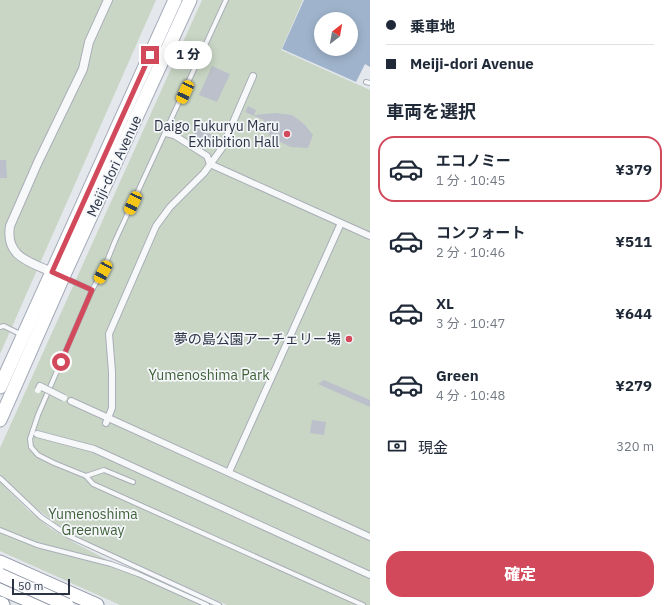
<!DOCTYPE html>
<html lang="ja">
<head>
<meta charset="utf-8">
<style>
  :root { --surface:#fff; --page:#f6f6f7; --text:#1f2937; --muted:#747a83; --line:#e0e1e3; --accent:#d1495b }
  body { margin:0; font-family:"IBM Plex Sans","Noto Sans JP",sans-serif; background:var(--page); color:var(--text); height:100vh; display:flex; flex-direction:column; font-size:15px; white-space:nowrap }
  * { box-sizing:border-box; margin:0 }
  p { font-size:13px; color:var(--muted) }
  .icon { flex:none; width:22px; height:22px; fill:none; stroke:currentColor; stroke-width:2; stroke-linecap:round; stroke-linejoin:round }
  .map { position:relative; flex:1; overflow:hidden }
  .side { display:flex; flex-direction:column; background:var(--surface); width:300px }
  .side>* { flex:none }
  .guide { display:grid; align-content:center; height:88px; padding:0 16px; background:var(--surface) }
  .needle { width:26px; rotate:31deg }
  .controls { position:absolute; left:314px; top:12px; display:grid; gap:8px }
  .controls a { display:grid; place-items:center; width:44px; height:44px; border-radius:50%; background:var(--surface); box-shadow:0 2px 10px #0003; font-size:20px }
  .scale { position:absolute; left:12px; bottom:10px; width:58px; box-sizing:border-box; padding-left:4px; border:2px solid #2b3445; border-top:0; font-size:11px; line-height:14px; white-space:nowrap; color:#2b3445; -webkit-text-stroke:3px #f4f6f9; paint-order:stroke }
  .end { position:absolute; width:18px; height:18px; margin:-9px; border:5px solid #d1495b; background:#fff; box-shadow:0 0 0 2px #fff }
  .from { border-radius:50% }
  .bubble { position:absolute; height:28px; border-radius:14px; background:var(--surface); box-shadow:0 2px 10px #0003; font-size:13px; font-weight:800; line-height:28px; text-align:center }
  .car { position:absolute; width:12px; height:24px; margin:-12px -6px; border-radius:5px; box-shadow:0 0 3px 1px #0007; background:linear-gradient(#f5c518 24%,#345 0 40%,#f5c518 0 76%,#345 0 86%,#f5c518 0) }
  .guide b { display:flex; align-items:center; gap:14px; height:38px; font-size:15px }
  .guide b+b { border-top:1px solid var(--line) }
  .guide i { width:10px; height:10px; background:var(--text) }
  ul { padding:0; list-style:none }
  li { display:flex; align-items:center; gap:12px; height:66px; margin:0 8px 6px; padding:0 8px; border:2px solid transparent; border-radius:16px }
  li div { flex:1 }
  li b { display:block; font-size:15px }
  li em { font-style:normal; font-weight:800 }
  li.current { border-color:var(--accent) }
  li>.icon { width:36px; height:36px; stroke-width:1.5 }
  h2 { padding:0 16px; font-size:18px; line-height:48px }
  .pay { display:flex; align-items:center; gap:10px; height:44px; padding:0 16px; font-size:15px }
  .pay p { margin-inline-start:auto }
  .primary-button { display:flex; gap:8px; margin-top:auto; padding:8px 16px }
  .primary-button a { flex:1; height:46px; border-radius:16px; background:var(--accent); color:#fff; font-size:16px; font-weight:800; line-height:46px; text-align:center }
  main { display:flex; flex:1; min-height:0 }
  .map>svg:first-child { display:block }
  .green { fill:#c9d6c5 }
  .water { fill:#9fb4cc; fill-rule:evenodd }
  .building { fill:#bbc0ca }
  .lines { fill:none; stroke-linecap:round; stroke-linejoin:round }
  .service-casing { stroke:#a9aeb7; stroke-width:6 }
  .pedestrian-casing { stroke:#a9aeb7; stroke-width:8 }
  .minor-casing { stroke:#a9aeb7; stroke-width:10 }
  .primary-casing { stroke:#a3abb8; stroke-width:15 }
  .trunk-casing { stroke:#8b94a3; stroke-width:15 }
  .motorway-casing { stroke:#8b94a3; stroke-width:17 }
  .service { stroke:#f7f8fa; stroke-width:4 }
  .pedestrian { stroke:#f7f8fa; stroke-width:6 }
  .minor { stroke:#f7f8fa; stroke-width:8 }
  .primary { stroke:#fff; stroke-width:13 }
  .trunk { stroke:#fff; stroke-width:13 }
  .motorway { stroke:#fff; stroke-width:15 }
  .pedestrian-bridge-casing { stroke:#a9aeb7; stroke-width:8; stroke-linecap:butt }
  .trunk-bridge-casing { stroke:#8b94a3; stroke-width:15; stroke-linecap:butt }
  .pedestrian-bridge { stroke:#f7f8fa; stroke-width:6 }
  .trunk-bridge { stroke:#fff; stroke-width:13 }
  .route { stroke:#d1495b; stroke-width:5 }
  .poi-dot { fill:#d1495b; stroke:#f4f6f9; stroke-width:1.5 }
  .labels { text-anchor:middle; stroke-width:3.5; stroke-linejoin:round; paint-order:stroke }
  .poi-label { font-size:14px; fill:#2b3445; stroke:#f4f6f9; text-anchor:end }
  .street-label { font-size:14px; fill:#2b3445; stroke:#f4f6f9 }
  .park-label { font-size:14px; fill:#3f6138; stroke:#f4f6f9 }
</style>
</head>
<body>
<main>
<div class="map">
<svg width="370" height="605" viewBox="0 0 370 605">
  <rect width="100%" height="100%" fill="#e4e7ec"/>
  <g class="green">
    <path d="M 0,0 L 156,0 L 0,354 Z"/>
    <path d="M 202,0 L 303,0 L 281,50 L 370,90 L 370,605 L 227,605 L 77,538 L 54,522 L 32,505 L 0,474 L 0,448 Z"/>
    <path d="M 0,482 L 28,510 L 50,528 L 75,543 L 138,576 L 202,605 L 120,605 L 0,551 Z"/>
  </g>
  <path class="water" d="M 304,0 L 370,0 L 370,67 L 365,64 L 356,82 L 282,49 ZM 321,19 L 351,19 L 351,49 L 321,49 Z"/>
  <g class="building">
    <path d="M 212,66 L 230,74 L 217,102 L 199,95 Z"/>
    <path d="M 248,106 L 256,110 L 254,115 L 276,113 L 292,115 L 299,120 L 305,125 L 313,135 L 308,148 L 291,147 L 272,138 L 261,126 L 264,120 L 245,112 Z"/>
    <path d="M 197,128 L 212,135 L 207,146 L 192,139 Z"/>
    <path d="M 0,160 L 6,160 L 7,178 L 0,178 Z"/>
    <path d="M 324,380 L 370,400 L 370,407 L 318,384 Z"/>
    <path d="M 312,420 L 326,422 L 324,435 L 310,433 Z"/>
  </g>
  <g class="lines">
    <g class="service-casing">
      <g id="service">
        <path d="M 366,82 L 370,83"/>
        <path d="M 65,278 L 92,290"/>
        <path d="M 0,327 L 4,326 L 22,335"/>
        <path d="M 86,476 L 93,484 L 363,605"/>
        <path d="M 0,478 L 41,517 L 69,536 L 219,605"/>
        <path d="M 133,482 L 104,470 L 86,476 L 54,463 L 38,455 L 31,447 L 30,439 L 38,415 L 92,290 L 103,271 L 115,241 L 226,0"/>
        <path d="M 0,530 L 37,545 L 111,564 L 138,574 L 207,605"/>
      </g>
    </g>
    <g class="pedestrian-casing">
      <g id="pedestrian">
        <path d="M 166,133 L 174,135 L 207,156 L 210,164 L 370,236"/>
        <path d="M 71,401 L 370,537"/>
        <path d="M 106,423 L 112,408 L 112,372 L 109,334 L 156,226 L 170,207 L 204,173 L 222,148 L 253,76"/>
        <path d="M 37,434 L 94,449 L 370,575"/>
        <path d="M 229,472 L 341,223"/>
      </g>
    </g>
    <g class="minor-casing">
      <path id="minor" d="M 52,272 C 30,262 5,257 10,226 L 38,162 L 83,69 L 89,42 L 108,0"/>
    </g>
    <g class="primary-casing">
      <g id="primary">
        <path d="M 0,387 L 175,0"/>
        <path d="M 0,420 L 63,277 L 190,0"/>
      </g>
    </g>
    <g class="trunk-casing">
      <path id="trunk" d="M 0,562 L 97,605"/>
    </g>
    <g class="motorway-casing">
      <g id="motorway">
        <path d="M 0,587 L 42,605"/>
        <path d="M 0,604 L 2,605"/>
      </g>
    </g>
    <use href="#service" class="service"/>
    <use href="#pedestrian" class="pedestrian"/>
    <use href="#minor" class="minor"/>
    <use href="#primary" class="primary"/>
    <use href="#trunk" class="trunk"/>
    <use href="#motorway" class="motorway"/>
    <g class="pedestrian-bridge-casing">
      <path id="pedestrian-bridge" d="M 38,390 L 40,386 L 64,398"/>
    </g>
    <g class="trunk-bridge-casing">
      <path id="trunk-bridge" d="M 0,575 L 67,605"/>
    </g>
    <use href="#pedestrian-bridge" class="pedestrian-bridge"/>
    <use href="#trunk-bridge" class="trunk-bridge"/>
  </g>
  <g class="lines">
    <path class="route" d="M 61,362 L 92,290 L 52,272 L 150,55"/>
  </g>
  <g class="poi-dot">
    <circle cx="287" cy="134" r="4"/>
    <circle cx="349" cy="339" r="4"/>
  </g>
  <g class="labels">
    <g class="poi-label">
      <text x="279" y="131">Daigo Fukuryu Maru<tspan x="279" dy="16">Exhibition Hall</tspan></text>
      <text x="341" y="344">夢の島公園アーチェリー場</text>
    </g>
    <g class="street-label">
      <text transform="translate(114 166) rotate(-65)" y="5">Meiji-dori Avenue</text>
    </g>
    <g class="park-label">
      <text x="209" y="380">Yumenoshima Park</text>
      <text x="93" y="519">Yumenoshima<tspan x="93" dy="16">Greenway</tspan></text>
    </g>
  </g>
</svg>
<div class="controls">
<a><svg class="needle" viewBox="-14 -14 28 28"><path d="M0-13l5 13h-10z" fill="#e53935"/><path d="M0 13l5-13h-10z" fill="#747a83"/></svg></a>
</div>
<div class="scale">50 m</div>
<i class="end from" style="left:61px;top:362px"></i>
<i class="end" style="left:150px;top:55px"></i>
<div class="bubble" style="left:164px;top:41px;width:48px">1 分</div>
<i class="car" style="left:185px;top:92px;rotate:205deg"></i>
<i class="car" style="left:133px;top:203px;rotate:205deg"></i>
<i class="car" style="left:103px;top:272px;rotate:208deg"></i>
</div>
<section class="side">
<div class="guide">
<b><i class="from"></i>乗車地</b>
<b><i></i>Meiji-dori Avenue</b>
</div>
<h2>車両を選択</h2>
<ul>
<li class="current"><svg class="icon" aria-label="car" viewBox="0 0 24 24"><path d="M5 17H2v-5l4-1 3-4h7l3 4 3 1v5h-3M9 17h6M6 11h13"/><circle cx="7" cy="17" r="2"/><circle cx="17" cy="17" r="2"/></svg><div><b>エコノミー</b><p>1 分 · 10:45</p></div><em>¥379</em></li>
<li><svg class="icon" aria-label="car" viewBox="0 0 24 24"><path d="M5 17H2v-5l4-1 3-4h7l3 4 3 1v5h-3M9 17h6M6 11h13"/><circle cx="7" cy="17" r="2"/><circle cx="17" cy="17" r="2"/></svg><div><b>コンフォート</b><p>2 分 · 10:46</p></div><em>¥511</em></li>
<li><svg class="icon" aria-label="car" viewBox="0 0 24 24"><path d="M5 17H2v-5l4-1 3-4h7l3 4 3 1v5h-3M9 17h6M6 11h13"/><circle cx="7" cy="17" r="2"/><circle cx="17" cy="17" r="2"/></svg><div><b>XL</b><p>3 分 · 10:47</p></div><em>¥644</em></li>
<li><svg class="icon" aria-label="car" viewBox="0 0 24 24"><path d="M5 17H2v-5l4-1 3-4h7l3 4 3 1v5h-3M9 17h6M6 11h13"/><circle cx="7" cy="17" r="2"/><circle cx="17" cy="17" r="2"/></svg><div><b>Green</b><p>4 分 · 10:48</p></div><em>¥279</em></li>
</ul>
<div class="pay"><svg class="icon" aria-label="cash" viewBox="0 0 24 24"><path d="M3 7h18v10H3z"/><circle cx="12" cy="12" r="2"/></svg>現金<p>320 m</p></div>
<div class="primary-button"><a>確定</a></div>
</section>
</main>
</body>
</html>
